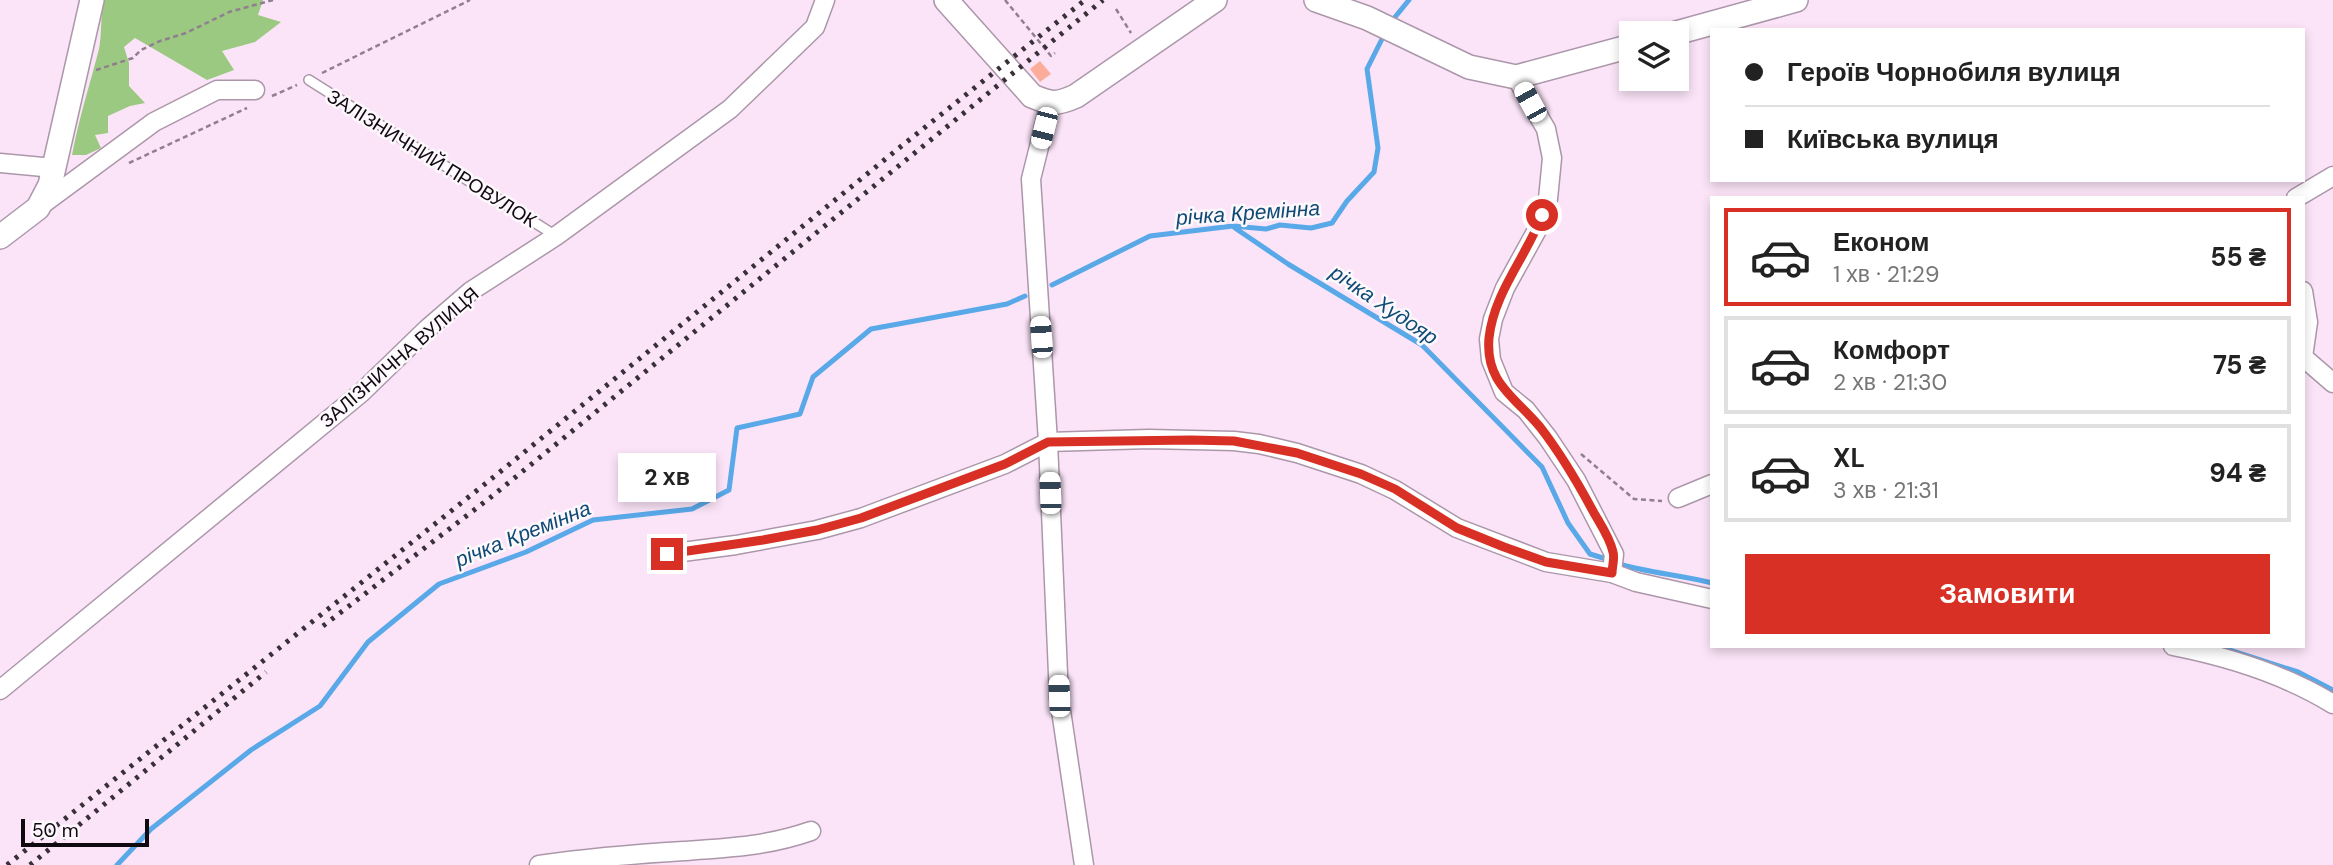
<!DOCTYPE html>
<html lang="uk">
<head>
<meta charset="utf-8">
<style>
  :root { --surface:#fff; --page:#f6f6f6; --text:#222; --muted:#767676; --line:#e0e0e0; --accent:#d93025 }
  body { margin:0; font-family:"DM Sans",sans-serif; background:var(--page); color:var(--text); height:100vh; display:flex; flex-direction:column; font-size:26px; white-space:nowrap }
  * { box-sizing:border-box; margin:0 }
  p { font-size:23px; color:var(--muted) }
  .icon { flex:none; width:38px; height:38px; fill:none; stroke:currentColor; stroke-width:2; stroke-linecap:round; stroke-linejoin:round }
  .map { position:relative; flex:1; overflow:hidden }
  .sheet { position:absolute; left:1710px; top:196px; width:595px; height:452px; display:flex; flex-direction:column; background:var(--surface); border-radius:0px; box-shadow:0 4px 10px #0003 }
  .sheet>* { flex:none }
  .top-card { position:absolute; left:1710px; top:28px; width:595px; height:154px; border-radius:0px; box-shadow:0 4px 10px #0003; display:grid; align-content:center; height:154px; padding:0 35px; background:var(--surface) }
  .tools { position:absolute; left:1619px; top:21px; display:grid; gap:14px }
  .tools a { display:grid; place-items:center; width:70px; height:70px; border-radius:0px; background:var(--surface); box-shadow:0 4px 10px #0003; font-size:35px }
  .scale { position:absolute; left:21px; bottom:18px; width:128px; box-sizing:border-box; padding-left:7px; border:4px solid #100910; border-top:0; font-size:19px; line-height:24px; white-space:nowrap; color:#100910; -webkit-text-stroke:5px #fcf8fc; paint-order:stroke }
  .end { position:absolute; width:32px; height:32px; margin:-16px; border:9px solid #d93025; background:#fff; box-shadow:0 0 0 4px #fff }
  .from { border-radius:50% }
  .bubble { position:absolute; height:49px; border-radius:0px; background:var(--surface); box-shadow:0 4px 10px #0003; font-size:23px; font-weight:700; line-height:49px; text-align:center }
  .car { position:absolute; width:21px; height:42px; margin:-21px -10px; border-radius:9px; box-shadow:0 0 5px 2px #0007; background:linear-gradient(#fff 24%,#345 0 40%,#fff 0 76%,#345 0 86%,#fff 0) }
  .top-card b { display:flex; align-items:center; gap:24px; height:66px; font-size:26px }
  .top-card b+b { border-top:2px solid var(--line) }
  .top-card i { width:18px; height:18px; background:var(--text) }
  ul { padding:12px 0 0; list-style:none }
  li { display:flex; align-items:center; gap:21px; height:98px; margin:0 14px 10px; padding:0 21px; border:4px solid var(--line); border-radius:0px }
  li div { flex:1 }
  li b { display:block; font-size:26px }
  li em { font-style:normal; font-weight:700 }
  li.selected { border-color:var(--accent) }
  li>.icon { width:63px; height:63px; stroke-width:1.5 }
  .cta { display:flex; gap:14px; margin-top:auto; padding:14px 35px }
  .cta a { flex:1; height:80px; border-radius:0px; background:var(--accent); color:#fff; font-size:28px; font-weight:700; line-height:80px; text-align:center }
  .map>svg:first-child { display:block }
  .green { fill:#9cc981 }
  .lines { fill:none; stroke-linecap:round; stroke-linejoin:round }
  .stream { stroke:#59a8e8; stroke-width:5 }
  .building { fill:#fcad99 }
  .lane-casing { stroke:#ac97aa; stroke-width:12 }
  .street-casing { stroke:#ac97aa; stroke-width:21 }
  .secondary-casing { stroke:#ac97aa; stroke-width:26 }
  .path { stroke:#90808f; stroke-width:2.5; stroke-dasharray:5 3.5; stroke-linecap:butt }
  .lane { stroke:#fff; stroke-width:9 }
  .street { stroke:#fff; stroke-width:18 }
  .secondary { stroke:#fff; stroke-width:23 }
  .rail { stroke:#392f38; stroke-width:5; stroke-dasharray:3.5 7; stroke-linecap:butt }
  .route { stroke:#d93025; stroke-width:9 }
  .labels { text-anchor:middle; stroke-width:5; stroke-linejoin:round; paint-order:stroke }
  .street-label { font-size:19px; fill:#100910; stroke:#fcf8fc }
  .water-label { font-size:21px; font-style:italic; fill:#0f4a75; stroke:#fcf8fc }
</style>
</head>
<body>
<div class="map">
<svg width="2333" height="865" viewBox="0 0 2333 865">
  <rect width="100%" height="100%" fill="#fbe4f8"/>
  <path class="green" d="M 104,0 L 263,0 L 258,15 L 281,22 L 255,42 L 222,51 L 234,70 L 207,80 L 135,38 L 124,47 L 129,63 L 129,86 L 145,103 L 130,106 L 108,116 L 108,133 L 95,135 L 101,148 L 86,155 L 72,155 C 79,118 90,84 99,49 C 102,34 100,17 104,0 Z"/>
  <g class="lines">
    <g class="stream">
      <path d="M 1391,22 L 1409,0"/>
      <path d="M 1235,228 L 1288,264 L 1422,345 L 1542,467 L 1568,523 L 1590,554 L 1603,558"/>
      <path d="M 1052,285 L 1150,236 L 1233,226 L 1266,229 L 1280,225 L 1311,228 L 1332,223 L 1347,201 L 1374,172 L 1378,148 L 1367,69 L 1385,33"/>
      <path d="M 1619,564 C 1650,573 1681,575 1712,583"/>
      <path d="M 2217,646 L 2298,672 L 2333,690"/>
      <path d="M 117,865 L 151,829 L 251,750 L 320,706 L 368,642 L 439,584 L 526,552 L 593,520 L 692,509 L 729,490 L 737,428 L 800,414 L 813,377 L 871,329 L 1007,304 L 1025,296"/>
    </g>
  </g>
  <path class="building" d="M 1040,61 L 1051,74 L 1040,82 L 1030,69 Z"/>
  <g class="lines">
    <g class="lane-casing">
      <path id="lane" d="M 309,80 L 556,236"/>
    </g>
    <g class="street-casing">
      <g id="street">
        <path d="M 1516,77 L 1546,129 L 1552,158 L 1548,199 L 1537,230 L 1505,288 L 1493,319 L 1489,339 L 1491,360 L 1504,392 L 1526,410 L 1548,438 L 1576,480 L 1614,554 L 1612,573"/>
        <path d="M 1050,103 L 1031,179 L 1048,442 L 1059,697 L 1084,865"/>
        <path d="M 0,163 L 54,168"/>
        <path d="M 2296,198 L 2333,176"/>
        <path d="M 40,206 L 154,122 L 217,90 L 255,90"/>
        <path d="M 2303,291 L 2308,322 L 2303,357 L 2333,383"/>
        <path d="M 1678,498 L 1712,484"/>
        <path d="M 667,554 L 736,545 L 817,530 L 861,518 L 1005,464 L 1048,442 L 1149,439 L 1234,441 L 1259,444 L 1297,453 L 1361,474 L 1395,490 L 1457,528 L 1546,562 L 1612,573 L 1636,582 L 1712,599"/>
        <path d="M 2173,646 C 2229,657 2284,674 2333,704"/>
        <path d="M 0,690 L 361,393 L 427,329 L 471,291 L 556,236 L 730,109 L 815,27 L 825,0"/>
        <path d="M 539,865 C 587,858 635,854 684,851 C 730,848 768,846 811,831"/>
      </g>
    </g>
    <g class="secondary-casing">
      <g id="secondary">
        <path d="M 946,0 L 1032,96 C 1051,104 1056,105 1076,96 L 1215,0"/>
        <path d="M 1316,0 L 1367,18 L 1469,67 L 1516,77 L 1631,46"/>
        <path d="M 1676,33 L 1796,0"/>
        <path d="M 0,237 L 38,208 L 50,185 L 92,0"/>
      </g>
    </g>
    <g class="path">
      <path d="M 1005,0 L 1051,56 L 1055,53"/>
      <path d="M 1116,9 L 1131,33"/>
      <path d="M 96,70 L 133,58 L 141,50 L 160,41 L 186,33 L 229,12 L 273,0"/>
      <path d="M 322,73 L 470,0"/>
      <path d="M 272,96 L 297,85"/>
      <path d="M 129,163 L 247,108"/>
      <path d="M 1581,454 L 1634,499 L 1662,501"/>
    </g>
    <use href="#lane" class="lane"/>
    <use href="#street" class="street"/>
    <use href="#secondary" class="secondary"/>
    <g class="rail">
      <path d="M 323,626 L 491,497 L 1103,0"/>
      <path d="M 7,865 L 485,484 L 904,144 L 1085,0"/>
      <path d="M 30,865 L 266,672"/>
    </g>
  </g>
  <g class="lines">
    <path class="route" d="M 667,554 L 763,540 L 817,530 L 861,518 L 1005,464 L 1048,442 L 1191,440 L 1234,441 L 1297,453 L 1361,474 L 1395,489 L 1457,528 L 1504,547 L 1546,562 L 1612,573 C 1612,567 1615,558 1613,552 C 1610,538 1601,525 1594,513 C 1578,483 1561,454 1540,427 C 1515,397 1485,383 1489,338 C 1494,292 1527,256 1542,215"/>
  </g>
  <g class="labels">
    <g class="street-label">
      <text transform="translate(432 158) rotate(32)" y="7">ЗАЛІЗНИЧНИЙ ПРОВУЛОК</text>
      <text transform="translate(399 357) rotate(-41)" y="7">ЗАЛІЗНИЧНА ВУЛИЦЯ</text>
    </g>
    <g class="water-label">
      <text transform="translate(1248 213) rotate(-4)" y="7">річка Кремінна</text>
      <text transform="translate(1384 305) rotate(34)" y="7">річка Худояр</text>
      <text transform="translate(523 534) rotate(-22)" y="7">річка Кремінна</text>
    </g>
  </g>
</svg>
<div class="tools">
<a><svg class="icon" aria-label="layers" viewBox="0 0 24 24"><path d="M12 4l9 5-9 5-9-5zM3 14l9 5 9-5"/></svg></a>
</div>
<div class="scale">50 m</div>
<i class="end from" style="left:1542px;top:215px"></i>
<i class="end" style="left:667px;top:554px"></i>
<div class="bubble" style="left:618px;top:453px;width:98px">2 хв</div>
<i class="car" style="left:1530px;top:102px;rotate:331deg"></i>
<i class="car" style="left:1044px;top:128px;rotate:194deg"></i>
<i class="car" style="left:1041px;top:337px;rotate:356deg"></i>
<i class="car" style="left:1050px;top:493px;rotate:358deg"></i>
<i class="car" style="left:1059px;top:696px;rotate:358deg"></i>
<div class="top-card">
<b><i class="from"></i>Героїв Чорнобиля вулиця</b>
<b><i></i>Київська вулиця</b>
</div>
<section class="sheet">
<ul>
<li class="selected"><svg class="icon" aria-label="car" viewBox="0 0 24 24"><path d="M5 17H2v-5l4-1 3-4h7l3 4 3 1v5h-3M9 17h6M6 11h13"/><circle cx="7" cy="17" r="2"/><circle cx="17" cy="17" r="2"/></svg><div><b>Економ</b><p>1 хв · 21:29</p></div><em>55 ₴</em></li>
<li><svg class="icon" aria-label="car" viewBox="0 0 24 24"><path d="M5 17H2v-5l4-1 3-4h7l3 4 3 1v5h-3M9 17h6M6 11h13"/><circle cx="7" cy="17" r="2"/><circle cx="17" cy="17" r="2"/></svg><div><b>Комфорт</b><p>2 хв · 21:30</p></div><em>75 ₴</em></li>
<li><svg class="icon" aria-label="car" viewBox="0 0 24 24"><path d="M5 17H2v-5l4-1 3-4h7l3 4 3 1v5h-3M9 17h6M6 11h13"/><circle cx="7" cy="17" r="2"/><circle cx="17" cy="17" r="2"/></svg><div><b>XL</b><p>3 хв · 21:31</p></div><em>94 ₴</em></li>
</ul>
<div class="cta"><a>Замовити</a></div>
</section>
</div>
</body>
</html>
